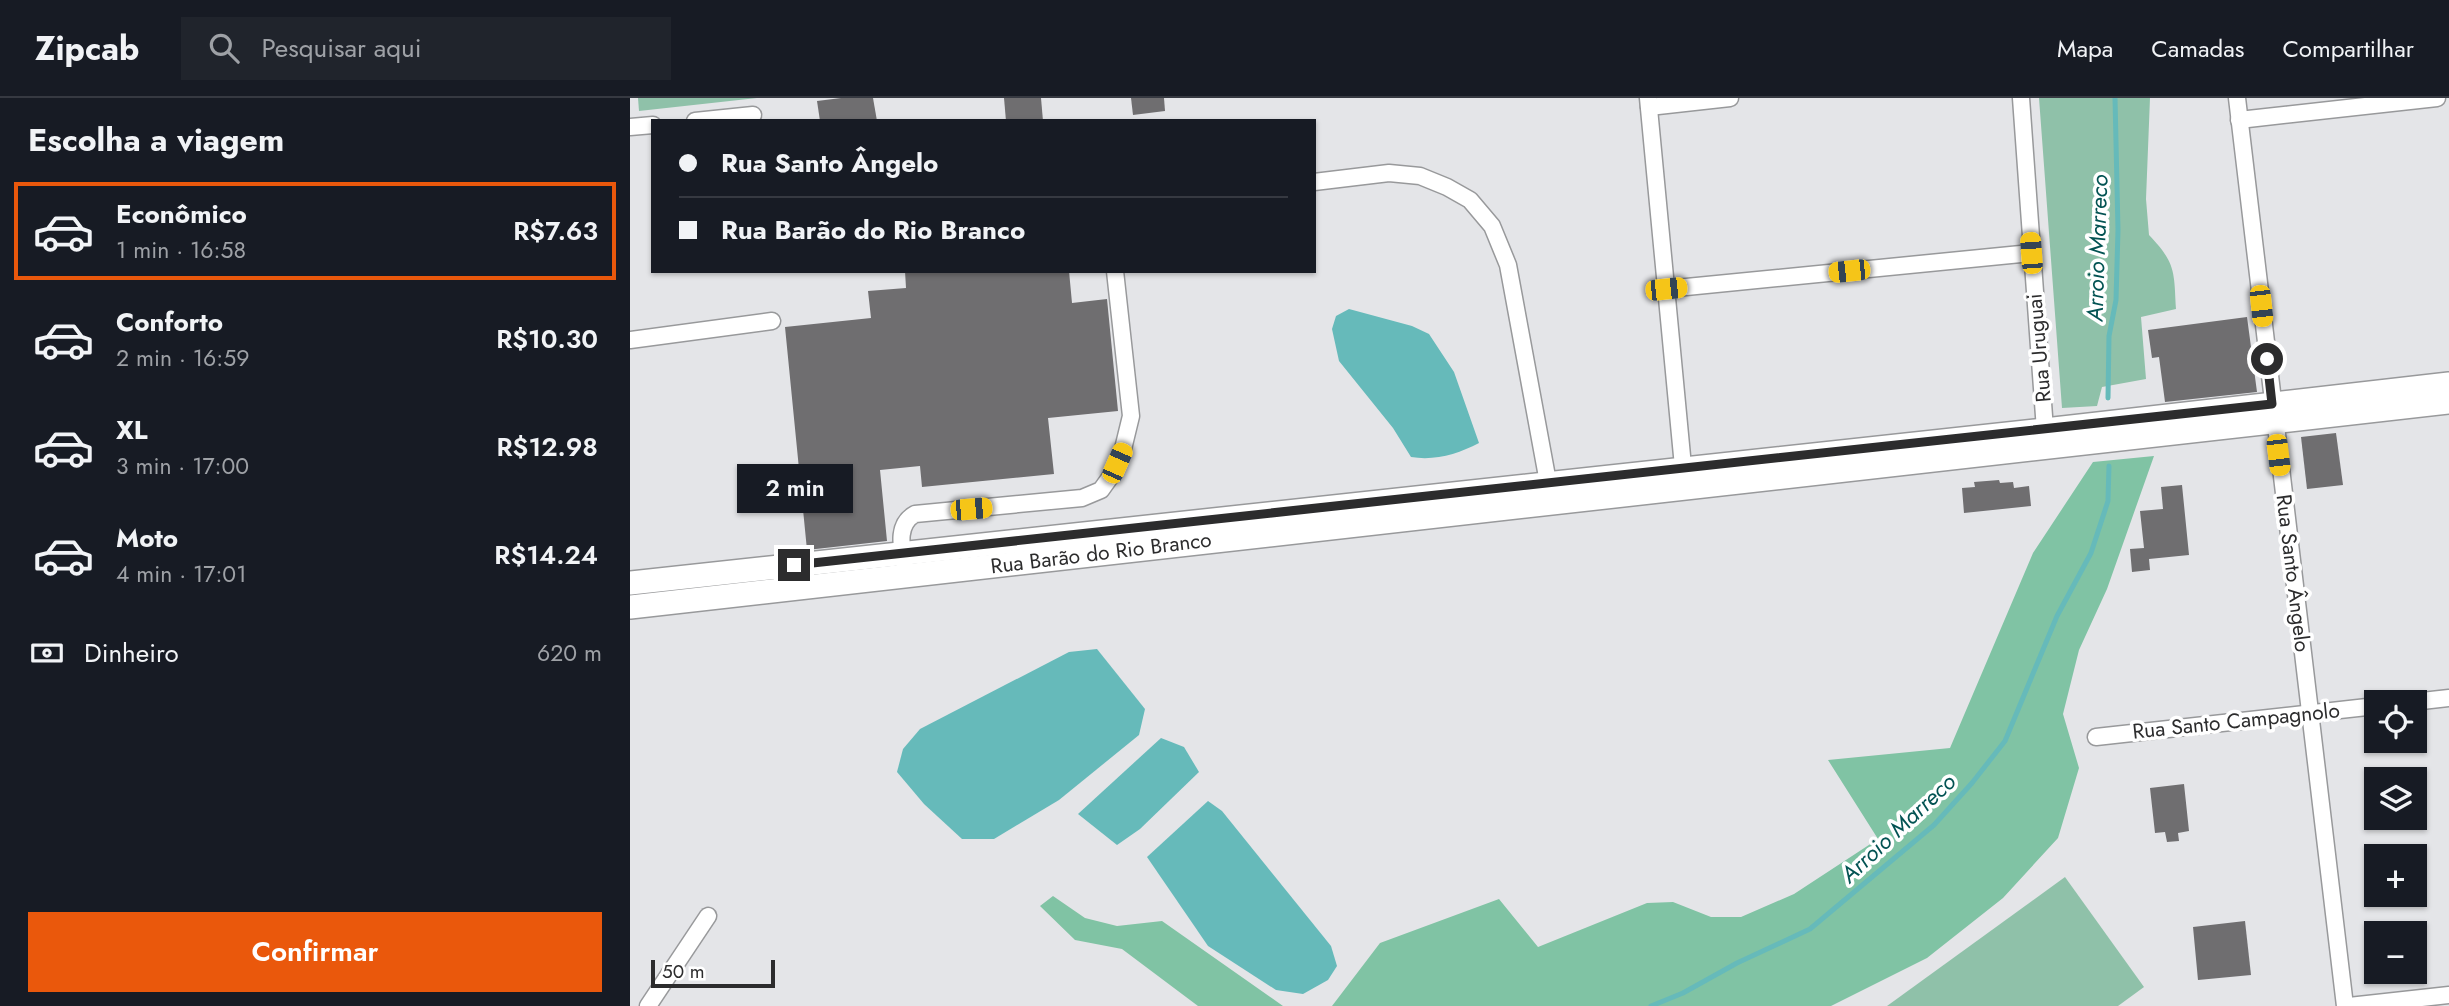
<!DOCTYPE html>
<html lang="pt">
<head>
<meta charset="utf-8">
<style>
  :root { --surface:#171b24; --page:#20242c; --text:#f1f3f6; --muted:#9ea1a6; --line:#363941; --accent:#ea580c }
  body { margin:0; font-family:Jost,sans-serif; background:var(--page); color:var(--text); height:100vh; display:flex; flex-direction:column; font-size:26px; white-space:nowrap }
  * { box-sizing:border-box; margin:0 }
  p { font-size:23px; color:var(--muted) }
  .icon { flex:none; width:38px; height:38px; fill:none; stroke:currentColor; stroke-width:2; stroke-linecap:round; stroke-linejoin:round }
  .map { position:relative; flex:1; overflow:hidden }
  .panel { display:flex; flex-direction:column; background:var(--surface); width:630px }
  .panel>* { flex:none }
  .banner { position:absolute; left:21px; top:21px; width:665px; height:154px; border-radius:0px; box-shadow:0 2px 5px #0004; display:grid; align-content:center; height:154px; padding:0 28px; background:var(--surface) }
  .fabs { position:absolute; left:1734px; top:592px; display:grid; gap:14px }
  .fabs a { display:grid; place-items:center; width:63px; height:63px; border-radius:0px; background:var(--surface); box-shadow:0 2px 5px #0004; font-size:35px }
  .scale { position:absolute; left:21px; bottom:18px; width:124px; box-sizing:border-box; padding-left:7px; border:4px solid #2c2c2d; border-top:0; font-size:19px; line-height:24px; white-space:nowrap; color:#2c2c2d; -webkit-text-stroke:5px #fff; paint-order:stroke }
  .end { position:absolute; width:32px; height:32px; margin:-16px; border:9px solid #2c2c2d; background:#fff; box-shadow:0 0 0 4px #fff }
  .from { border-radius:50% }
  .bubble { position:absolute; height:49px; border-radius:0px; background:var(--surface); box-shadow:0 2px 5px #0004; font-size:23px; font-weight:600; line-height:49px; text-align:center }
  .car { position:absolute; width:21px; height:42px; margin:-21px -10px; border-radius:9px; box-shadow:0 0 5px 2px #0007; background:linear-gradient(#f5c518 24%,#345 0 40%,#f5c518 0 76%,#345 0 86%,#f5c518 0) }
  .banner b { display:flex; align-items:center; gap:24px; height:66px; font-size:26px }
  .banner b+b { border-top:2px solid var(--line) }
  .banner i { width:18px; height:18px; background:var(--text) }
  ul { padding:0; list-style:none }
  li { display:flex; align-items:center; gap:21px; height:98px; margin:0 14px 10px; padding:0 14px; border:4px solid transparent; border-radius:0px }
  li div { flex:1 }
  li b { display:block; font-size:26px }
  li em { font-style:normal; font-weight:600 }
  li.selected { border-color:var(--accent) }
  li>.icon { width:63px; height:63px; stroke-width:1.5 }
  h2 { padding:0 28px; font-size:32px; line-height:84px }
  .pay { display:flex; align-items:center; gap:18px; height:77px; padding:0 28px; font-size:26px }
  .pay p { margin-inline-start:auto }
  .primary-button { display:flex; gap:14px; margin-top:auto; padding:14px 28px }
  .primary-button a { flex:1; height:80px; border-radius:0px; background:var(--accent); color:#fff; font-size:28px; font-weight:600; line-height:80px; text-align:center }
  header { display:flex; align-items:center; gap:42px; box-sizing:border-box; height:98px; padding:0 35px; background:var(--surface); border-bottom:2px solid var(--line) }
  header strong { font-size:33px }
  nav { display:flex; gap:38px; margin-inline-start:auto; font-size:24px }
  .search { width:490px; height:63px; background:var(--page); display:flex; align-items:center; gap:18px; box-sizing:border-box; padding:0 24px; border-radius:0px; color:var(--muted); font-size:26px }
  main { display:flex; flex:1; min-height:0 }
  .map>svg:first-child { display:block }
  .green { fill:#8fc1a9 }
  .forest { fill:#80c3a4 }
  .water { fill:#66baba }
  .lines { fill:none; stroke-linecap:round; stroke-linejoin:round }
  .stream { stroke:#66baba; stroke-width:5 }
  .building { fill:#6f6e70 }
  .street-casing { stroke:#98999b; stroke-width:19 }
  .secondary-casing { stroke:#98999b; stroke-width:26 }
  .street { stroke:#fff; stroke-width:16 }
  .secondary { stroke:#fff; stroke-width:23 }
  .route { stroke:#2c2c2d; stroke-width:9 }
  .labels { text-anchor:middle; stroke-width:7; stroke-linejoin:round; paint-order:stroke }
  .street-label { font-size:21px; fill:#2c2c2d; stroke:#fff }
  .water-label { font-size:23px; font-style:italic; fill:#035353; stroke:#fff }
</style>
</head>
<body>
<header>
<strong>Zipcab</strong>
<div class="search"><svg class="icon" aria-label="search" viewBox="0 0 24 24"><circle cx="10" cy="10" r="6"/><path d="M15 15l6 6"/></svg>Pesquisar aqui</div>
<nav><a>Mapa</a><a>Camadas</a><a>Compartilhar</a></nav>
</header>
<main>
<section class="panel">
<h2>Escolha a viagem</h2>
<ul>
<li class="selected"><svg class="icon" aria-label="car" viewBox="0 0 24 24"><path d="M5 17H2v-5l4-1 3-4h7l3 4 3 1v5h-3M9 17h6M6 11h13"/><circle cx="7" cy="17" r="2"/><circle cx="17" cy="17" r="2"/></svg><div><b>Econômico</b><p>1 min · 16:58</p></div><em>R$7.63</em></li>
<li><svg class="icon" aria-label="car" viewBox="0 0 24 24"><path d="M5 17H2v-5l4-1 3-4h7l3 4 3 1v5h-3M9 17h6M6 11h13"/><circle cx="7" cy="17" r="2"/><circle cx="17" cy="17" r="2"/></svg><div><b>Conforto</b><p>2 min · 16:59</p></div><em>R$10.30</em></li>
<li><svg class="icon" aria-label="car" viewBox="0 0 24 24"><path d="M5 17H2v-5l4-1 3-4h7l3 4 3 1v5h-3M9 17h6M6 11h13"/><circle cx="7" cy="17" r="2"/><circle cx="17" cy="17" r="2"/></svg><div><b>XL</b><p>3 min · 17:00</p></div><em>R$12.98</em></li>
<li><svg class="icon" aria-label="car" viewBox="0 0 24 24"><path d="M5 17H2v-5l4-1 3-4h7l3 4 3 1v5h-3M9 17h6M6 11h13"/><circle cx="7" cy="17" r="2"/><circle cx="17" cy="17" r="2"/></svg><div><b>Moto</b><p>4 min · 17:01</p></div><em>R$14.24</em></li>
</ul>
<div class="pay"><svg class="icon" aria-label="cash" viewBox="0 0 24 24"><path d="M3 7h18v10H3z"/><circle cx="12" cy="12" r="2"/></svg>Dinheiro<p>620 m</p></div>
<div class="primary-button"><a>Confirmar</a></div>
</section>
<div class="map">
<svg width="1819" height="908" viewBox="0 0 1819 908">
  <rect width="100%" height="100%" fill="#e4e5e8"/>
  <g class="green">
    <path d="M 8,0 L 127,0 L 9,13 Z"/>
    <path d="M 1409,0 L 1520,0 L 1516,101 L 1519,137 C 1546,165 1544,174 1546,211 L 1511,219 L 1516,281 L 1472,289 L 1467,308 L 1432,310 Z"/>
    <path d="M 1435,779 L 1514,889 L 1488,908 L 1257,908 Z"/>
  </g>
  <g class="forest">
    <path d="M 1524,358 L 1477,491 L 1449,552 L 1433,616 L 1449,670 L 1428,740 L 1373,800 L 1297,860 L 1201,908 L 702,908 L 750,845 L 869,801 L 908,849 L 1017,805 L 1043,804 L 1081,819 L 1111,819 L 1164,796 L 1248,741 L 1198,662 L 1320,650 L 1403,455 L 1463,364 Z"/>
    <path d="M 423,798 L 455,820 L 487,828 L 532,823 L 653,908 L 568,908 L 492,851 L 445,842 L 410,808 Z"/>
  </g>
  <g class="water">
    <path d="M 719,211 L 782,228 L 799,236 L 824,274 L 849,345 C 828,356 805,363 781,359 L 763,330 L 709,263 L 702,231 L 706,218 Z"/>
    <path d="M 467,551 L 515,611 L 509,637 L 429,702 L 364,741 L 332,741 L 294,706 L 267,674 L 273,651 L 290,631 L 439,554 Z"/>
    <path d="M 531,640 L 554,649 L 569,674 L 510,731 L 487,747 L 448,716 Z"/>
    <path d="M 578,703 L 592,713 L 701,848 L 707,868 L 698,882 L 673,896 L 646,892 L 578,848 L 517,759 Z"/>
  </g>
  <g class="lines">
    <g class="stream">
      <path d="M 1478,300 L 1479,238 L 1486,202 L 1488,132 L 1485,0"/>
      <path d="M 1021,908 L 1053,895 L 1107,865 L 1180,831 L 1304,727 L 1342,685 L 1375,643 L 1427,518 L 1461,455 L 1478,403 L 1479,368"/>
    </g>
  </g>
  <g class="building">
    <path d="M 211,0 L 243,0 L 247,23 L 190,23 L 187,3 Z"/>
    <path d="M 374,0 L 411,0 L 413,23 L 376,23 Z"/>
    <path d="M 501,0 L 534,0 L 535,13 L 503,17 Z"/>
    <path d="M 275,173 L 439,173 L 442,205 L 477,201 L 488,313 L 418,320 L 424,376 L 292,389 L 290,368 L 250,372 L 257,443 L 177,452 L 155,229 L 241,220 L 238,193 L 276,190 Z"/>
    <path d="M 1617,219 L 1627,294 L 1535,304 L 1529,259 L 1522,260 L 1518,232 Z"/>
    <path d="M 1706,335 L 1713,387 L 1677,391 L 1671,339 Z"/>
    <path d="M 1369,382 L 1370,385 L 1383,384 L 1384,390 L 1399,388 L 1401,408 L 1334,415 L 1332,390 L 1345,389 L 1344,384 Z"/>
    <path d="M 1552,387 L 1559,457 L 1519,461 L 1520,472 L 1502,474 L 1500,451 L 1514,450 L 1510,413 L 1533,411 L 1531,389 Z"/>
    <path d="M 1554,686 L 1559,733 L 1548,735 L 1549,743 L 1537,744 L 1535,734 L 1525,735 L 1520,690 Z"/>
    <path d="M 1615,823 L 1621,877 L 1568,882 L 1563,829 Z"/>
  </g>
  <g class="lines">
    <g class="street-casing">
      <g id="street">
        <path d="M 1018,0 L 1054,379"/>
        <path d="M 1391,0 L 1415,332"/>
        <path d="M 1607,0 L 1715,908"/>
        <path d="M 1019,9 L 1100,0"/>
        <path d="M 1609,22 L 1807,0"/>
        <path d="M 65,23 L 123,17"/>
        <path d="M 0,29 L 23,27"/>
        <path d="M 684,84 L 759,75 L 790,78 L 817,89 L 840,102 L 862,128 L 878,167 L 920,395"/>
        <path d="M 1036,191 L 1401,155"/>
        <path d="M 0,242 L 142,223"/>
        <path d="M 274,465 C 271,447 267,426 285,416 L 452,400 L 471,392 L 481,378 L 493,351 L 501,318 L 485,173"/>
        <path d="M 1783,604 L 1819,600"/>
        <path d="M 1466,639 L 1746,608"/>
        <path d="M 18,908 L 78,818"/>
        <path d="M 1719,908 L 1819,897"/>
      </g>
    </g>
    <g class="secondary-casing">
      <g id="secondary">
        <path d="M 0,485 L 1415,332 L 1819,286"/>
        <path d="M 0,509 L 1819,304"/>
      </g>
    </g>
    <use href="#street" class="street"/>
    <use href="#secondary" class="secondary"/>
  </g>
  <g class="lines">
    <path class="route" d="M 164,467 L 1642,306 L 1637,261"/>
  </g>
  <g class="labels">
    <g class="street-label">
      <text transform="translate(1409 250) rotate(-95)" y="7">Rua Uruguai</text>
      <text transform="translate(471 455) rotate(-7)" y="7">Rua Barão do Rio Branco</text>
      <text transform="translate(1663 475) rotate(83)" y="7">Rua Santo Ângelo</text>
      <text transform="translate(1606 623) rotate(-6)" y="7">Rua Santo Campagnolo</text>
    </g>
    <g class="water-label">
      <text transform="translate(1467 150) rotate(-88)" y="8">Arroio Marreco</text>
      <text transform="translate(1268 730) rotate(-43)" y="8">Arroio Marreco</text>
    </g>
  </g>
</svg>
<div class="fabs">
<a><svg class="icon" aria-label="locate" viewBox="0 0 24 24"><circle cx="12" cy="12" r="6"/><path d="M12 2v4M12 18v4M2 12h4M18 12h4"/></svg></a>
<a><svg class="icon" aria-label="layers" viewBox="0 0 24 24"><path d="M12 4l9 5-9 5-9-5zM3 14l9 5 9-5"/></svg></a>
<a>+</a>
<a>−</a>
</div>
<div class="scale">50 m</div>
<i class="end from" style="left:1637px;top:261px"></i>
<i class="end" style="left:164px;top:467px"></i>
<div class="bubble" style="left:107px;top:366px;width:116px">2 min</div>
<i class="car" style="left:1401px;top:155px;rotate:356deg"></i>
<i class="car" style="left:1219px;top:173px;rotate:264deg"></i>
<i class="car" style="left:1036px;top:191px;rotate:84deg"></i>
<i class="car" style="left:1631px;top:208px;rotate:174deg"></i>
<i class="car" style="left:1648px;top:357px;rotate:173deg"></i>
<i class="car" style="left:487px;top:365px;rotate:24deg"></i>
<i class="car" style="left:341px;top:411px;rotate:85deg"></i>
<div class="banner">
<b><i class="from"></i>Rua Santo Ângelo</b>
<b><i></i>Rua Barão do Rio Branco</b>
</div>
</div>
</main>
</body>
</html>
